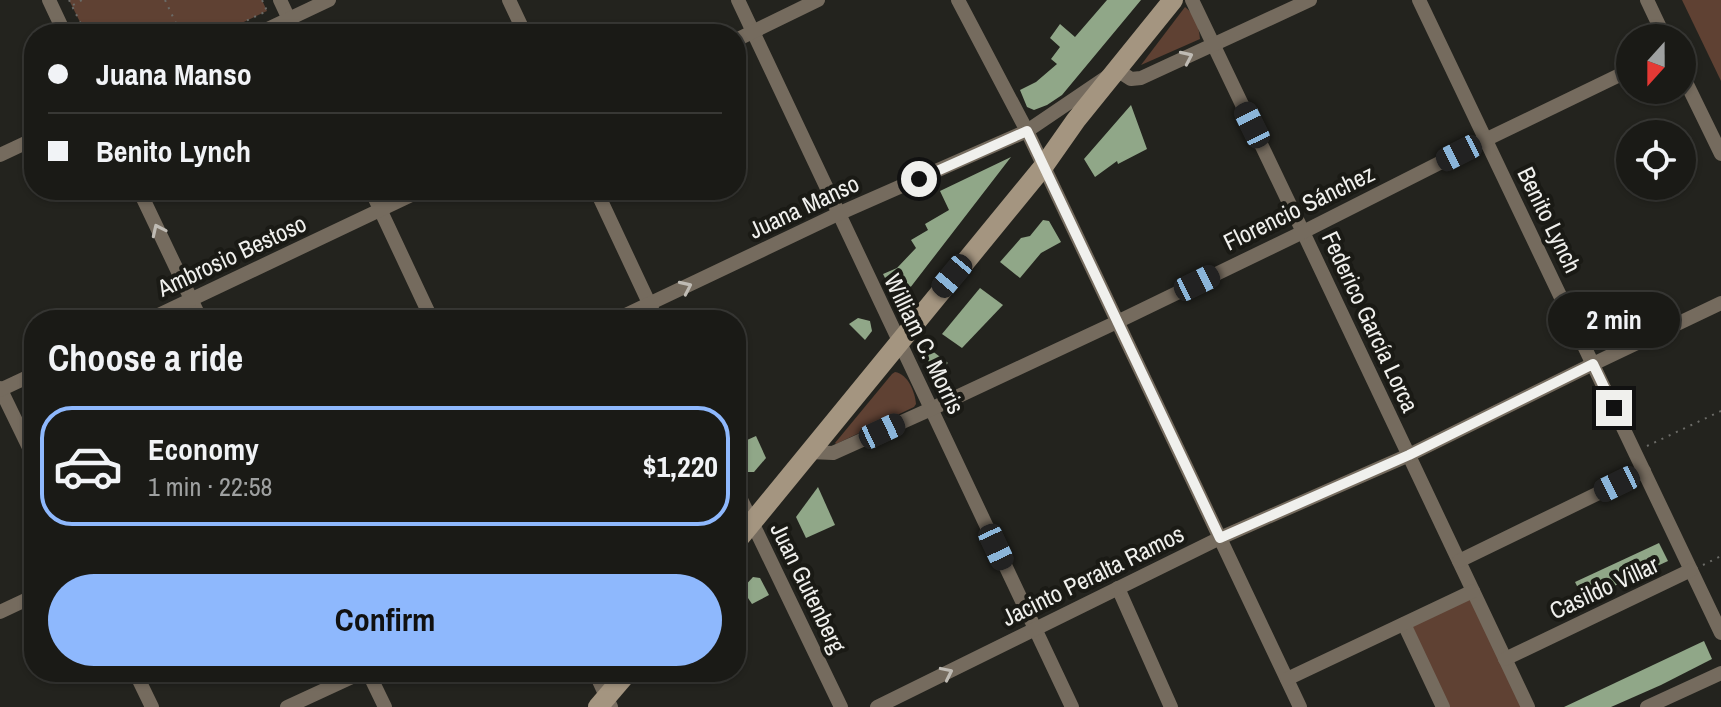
<!DOCTYPE html>
<html lang="en">
<head>
<meta charset="utf-8">
<style>
  :root { --surface:#1a1a16; --page:#23231f; --text:#f1f3f6; --muted:#9fa1a1; --line:#383835; --accent:#8eb8fd }
  body { margin:0; font-family:"Archivo Narrow",sans-serif; background:var(--page); color:var(--text); height:100vh; display:flex; flex-direction:column; font-size:30px; white-space:nowrap }
  * { box-sizing:border-box; margin:0 }
  p { font-size:26px; color:var(--muted) }
  .icon { flex:none; width:44px; height:44px; fill:none; stroke:currentColor; stroke-width:2; stroke-linecap:round; stroke-linejoin:round }
  .map { position:relative; flex:1; overflow:hidden }
  .side { position:absolute; left:24px; top:310px; width:722px; height:372px; display:flex; flex-direction:column; background:var(--surface); border-radius:32px; box-shadow:0 2px 6px #0004,0 0 0 2px var(--line) }
  .side>* { flex:none }
  .banner { position:absolute; left:24px; top:24px; width:722px; height:176px; border-radius:32px; box-shadow:0 2px 6px #0004,0 0 0 2px var(--line); display:grid; align-content:center; height:176px; padding:0 24px; background:var(--surface) }
  .needle { width:52px; rotate:201deg }
  .buttons { position:absolute; left:1616px; top:24px; display:grid; gap:16px }
  .buttons a { display:grid; place-items:center; width:80px; height:80px; border-radius:50%; background:var(--surface); box-shadow:0 2px 6px #0004,0 0 0 2px var(--line); font-size:40px }
  .end { position:absolute; width:36px; height:36px; margin:-18px; border:10px solid #f0f0ed; background:#111; box-shadow:0 0 0 4px #111 }
  .from { border-radius:50% }
  .bubble { position:absolute; height:56px; border-radius:28px; background:var(--surface); box-shadow:0 2px 6px #0004,0 0 0 2px var(--line); font-size:26px; font-weight:800; line-height:56px; text-align:center }
  .car { position:absolute; width:24px; height:48px; margin:-24px -12px; border-radius:10px; box-shadow:0 0 6px 2px #0007; background:linear-gradient(#222 24%,#8ab4d8 0 40%,#222 0 76%,#8ab4d8 0 86%,#222 0) }
  .banner b { display:flex; align-items:center; gap:28px; height:76px; font-size:30px }
  .banner b+b { border-top:2px solid var(--line) }
  .banner i { width:20px; height:20px; background:var(--text) }
  ul { padding:0; list-style:none }
  li { display:flex; align-items:center; gap:24px; height:120px; margin:0 16px 12px; padding:0 8px; border:4px solid transparent; border-radius:32px }
  li div { flex:1 }
  li b { display:block; font-size:30px }
  li em { font-style:normal; font-weight:800 }
  li.on { border-color:var(--accent) }
  li>.icon { width:72px; height:72px; stroke-width:1.5 }
  h2 { padding:0 24px; font-size:36px; line-height:96px }
  .primary-button { display:flex; gap:16px; margin-top:auto; padding:16px 24px }
  .primary-button a { flex:1; height:92px; border-radius:48px; background:var(--accent); color:#111; font-size:32px; font-weight:800; line-height:92px; text-align:center }
  .map>svg:first-child { display:block }
  .green { fill:#5f4133 }
  .building { fill:#90a788 }
  .lines { fill:none; stroke-linecap:round; stroke-linejoin:round }
  .path { stroke:#6b6b67; stroke-width:2; stroke-dasharray:2 6; stroke-linecap:butt }
  .street { stroke:#756b5e; stroke-width:14 }
  .secondary { stroke:#a49580; stroke-width:20 }
  .oneway { stroke:#bfbbb4 }
  .route { stroke:#f0f0ed; stroke-width:10 }
  .labels { text-anchor:middle; stroke-width:8; stroke-linejoin:round; paint-order:stroke }
  .street-label { font-size:24px; fill:#f0f0ed; stroke:#1a1a15 }
</style>
</head>
<body>
<div class="map">
<svg width="1721" height="707" viewBox="0 0 1721 707">
  <rect width="100%" height="100%" fill="#23231e"/>
  <g class="green">
    <path d="M 69,0 L 262,0 L 267,11 L 218,34 L 86,34 Z"/>
    <path d="M 1682,0 L 1721,0 L 1721,81 Z"/>
    <path d="M 1185,7 C 1195,14 1199,27 1200,39 L 1141,65 Z"/>
    <path d="M 895,372 C 908,374 915,392 916,404 L 914,407 L 836,444 L 835,443 L 892,374 Z"/>
    <path d="M 1473,591 L 1528,707 L 1443,707 L 1404,624 Z"/>
  </g>
  <g class="building">
    <path d="M 1107,0 L 1141,0 L 1062,95 L 1047,105 L 1034,110 L 1027,107 L 1020,90 L 1036,82 L 1057,64 L 1051,59 L 1060,47 L 1050,38 L 1060,24 L 1075,37 Z"/>
    <path d="M 1131,105 L 1147,149 L 1118,164 L 1117,161 L 1095,177 L 1084,159 Z"/>
    <path d="M 1011,157 L 903,297 L 894,296 L 883,274 L 897,268 L 916,248 L 911,240 L 928,230 L 925,224 L 949,210 L 940,191 Z"/>
    <path d="M 1043,220 L 1049,221 L 1061,242 L 1041,253 L 1020,278 L 1000,262 L 1021,238 L 1030,236 Z"/>
    <path d="M 980,288 L 1003,305 L 962,348 L 942,334 Z"/>
    <path d="M 858,318 L 870,321 L 872,331 L 865,340 L 849,324 Z"/>
    <path d="M 918,340 L 948,363 L 935,372 L 917,342 Z"/>
    <path d="M 756,436 L 766,458 L 754,472 L 744,472 L 736,454 L 736,445 Z"/>
    <path d="M 818,487 L 835,525 L 806,538 L 796,517 Z"/>
    <path d="M 1659,543 L 1668,561 L 1584,600 L 1575,582 Z"/>
    <path d="M 753,577 L 760,578 L 769,595 L 752,604 L 742,589 Z"/>
    <path d="M 1704,641 L 1712,659 L 1661,685 L 1611,707 L 1564,707 Z"/>
  </g>
  <g class="lines">
    <g class="path">
      <path d="M 69,0 L 86,34"/>
      <path d="M 165,0 L 181,34"/>
      <path d="M 73,5 L 82,0"/>
      <path d="M 218,34 L 267,11 L 262,0"/>
      <path d="M 1647,446 L 1721,411"/>
      <path d="M 1703,565 L 1721,556"/>
    </g>
    <g class="street">
      <path d="M 49,0 L 65,34"/>
      <path d="M 280,0 L 296,34"/>
      <path d="M 509,0 L 525,34"/>
      <path d="M 738,0 L 1072,707"/>
      <path d="M 958,0 L 1027,131 L 1300,707"/>
      <path d="M 1192,0 L 1303,232 L 1528,707"/>
      <path d="M 1419,0 L 1721,633"/>
      <path d="M 1647,0 L 1665,38"/>
      <path d="M 257,34 L 329,0"/>
      <path d="M 736,40 L 818,0"/>
      <path d="M 1682,74 L 1721,154"/>
      <path d="M 0,155 L 34,139"/>
      <path d="M 139,190 L 201,320"/>
      <path d="M 371,190 L 432,320"/>
      <path d="M 596,190 L 657,320"/>
      <path d="M 148,320 L 422,190"/>
      <path d="M 615,320 L 838,214 L 1027,131 L 1117,70 L 1131,79 L 1141,78 L 1310,0"/>
      <path d="M 0,388 L 34,458"/>
      <path d="M 0,390 L 34,374"/>
      <path d="M 810,452 L 833,453 L 931,409 L 1117,322 L 1303,232 L 1485,140 L 1630,70"/>
      <path d="M 736,489 L 841,707"/>
      <path d="M 1459,561 L 1644,471"/>
      <path d="M 1118,588 L 1171,707"/>
      <path d="M 0,612 L 34,596"/>
      <path d="M 1404,624 L 1443,707"/>
      <path d="M 1505,659 L 1691,570"/>
      <path d="M 135,672 L 152,707"/>
      <path d="M 368,672 L 385,707"/>
      <path d="M 595,672 L 611,707"/>
      <path d="M 1287,679 L 1473,591"/>
      <path d="M 287,707 L 363,672"/>
      <path d="M 877,707 L 1220,538 L 1409,455 L 1593,364 L 1721,303"/>
      <path d="M 1647,707 L 1721,673"/>
    </g>
    <g class="secondary">
      <path d="M 736,542 L 1043,167 L 1076,120 L 1173,0"/>
      <path d="M 598,707 L 628,672"/>
    </g>
  </g>
  <defs><path id="oneway-chevron" d="M-2-3.5L2.5 0L-2 3.5" fill="none" stroke-width="1.6" stroke-linecap="round" stroke-linejoin="round" transform="scale(2)"/></defs>
  <g class="oneway">
    <use href="#oneway-chevron" transform="translate(1187 57) rotate(-25)"/>
    <use href="#oneway-chevron" transform="translate(158 230) rotate(-115)"/>
    <use href="#oneway-chevron" transform="translate(686 287) rotate(-25)"/>
    <use href="#oneway-chevron" transform="translate(947 673) rotate(-26)"/>
  </g>
  <g class="lines">
    <path class="route" d="M 919,179 L 1027,131 L 1220,538 L 1409,455 L 1593,364 L 1614,408"/>
  </g>
  <g class="labels">
    <g class="street-label">
      <text transform="translate(804 207) rotate(-25)" y="8">Juana Manso</text>
      <text transform="translate(1299 208) rotate(-26)" y="8">Florencio Sánchez</text>
      <text transform="translate(1549 220) rotate(64)" y="8">Benito Lynch</text>
      <text transform="translate(232 256) rotate(-25)" y="8">Ambrosio Bestoso</text>
      <text transform="translate(1370 322) rotate(65)" y="8">Federico García Lorca</text>
      <text transform="translate(924 344) rotate(64)" y="8">William C. Morris</text>
      <text transform="translate(1093 576) rotate(-26)" y="8">Jacinto Peralta Ramos</text>
      <text transform="translate(808 588) rotate(64)" y="8">Juan Gutenberg</text>
      <text transform="translate(1604 588) rotate(-25)" y="8">Casildo Villar</text>
    </g>
  </g>
</svg>
<div class="buttons">
<a><svg class="needle" viewBox="-14 -14 28 28"><path d="M0-13l5 13h-10z" fill="#e53935"/><path d="M0 13l5-13h-10z" fill="#9fa1a1"/></svg></a>
<a><svg class="icon" aria-label="locate" viewBox="0 0 24 24"><circle cx="12" cy="12" r="6"/><path d="M12 2v4M12 18v4M2 12h4M18 12h4"/></svg></a>
</div>
<i class="end from" style="left:919px;top:179px"></i>
<i class="end" style="left:1614px;top:408px"></i>
<div class="bubble" style="left:1548px;top:292px;width:132px">2 min</div>
<i class="car" style="left:1252px;top:125px;rotate:334deg"></i>
<i class="car" style="left:1459px;top:153px;rotate:243deg"></i>
<i class="car" style="left:952px;top:276px;rotate:220deg"></i>
<i class="car" style="left:1197px;top:283px;rotate:64deg"></i>
<i class="car" style="left:882px;top:431px;rotate:65deg"></i>
<i class="car" style="left:1617px;top:484px;rotate:244deg"></i>
<i class="car" style="left:996px;top:547px;rotate:155deg"></i>
<div class="banner">
<b><i class="from"></i>Juana Manso</b>
<b><i></i>Benito Lynch</b>
</div>
<section class="side">
<h2>Choose a ride</h2>
<ul>
<li class="on"><svg class="icon" aria-label="car" viewBox="0 0 24 24"><path d="M5 17H2v-5l4-1 3-4h7l3 4 3 1v5h-3M9 17h6M6 11h13"/><circle cx="7" cy="17" r="2"/><circle cx="17" cy="17" r="2"/></svg><div><b>Economy</b><p>1 min · 22:58</p></div><em>$1,220</em></li>
</ul>
<div class="primary-button"><a>Confirm</a></div>
</section>
</div>
</body>
</html>
